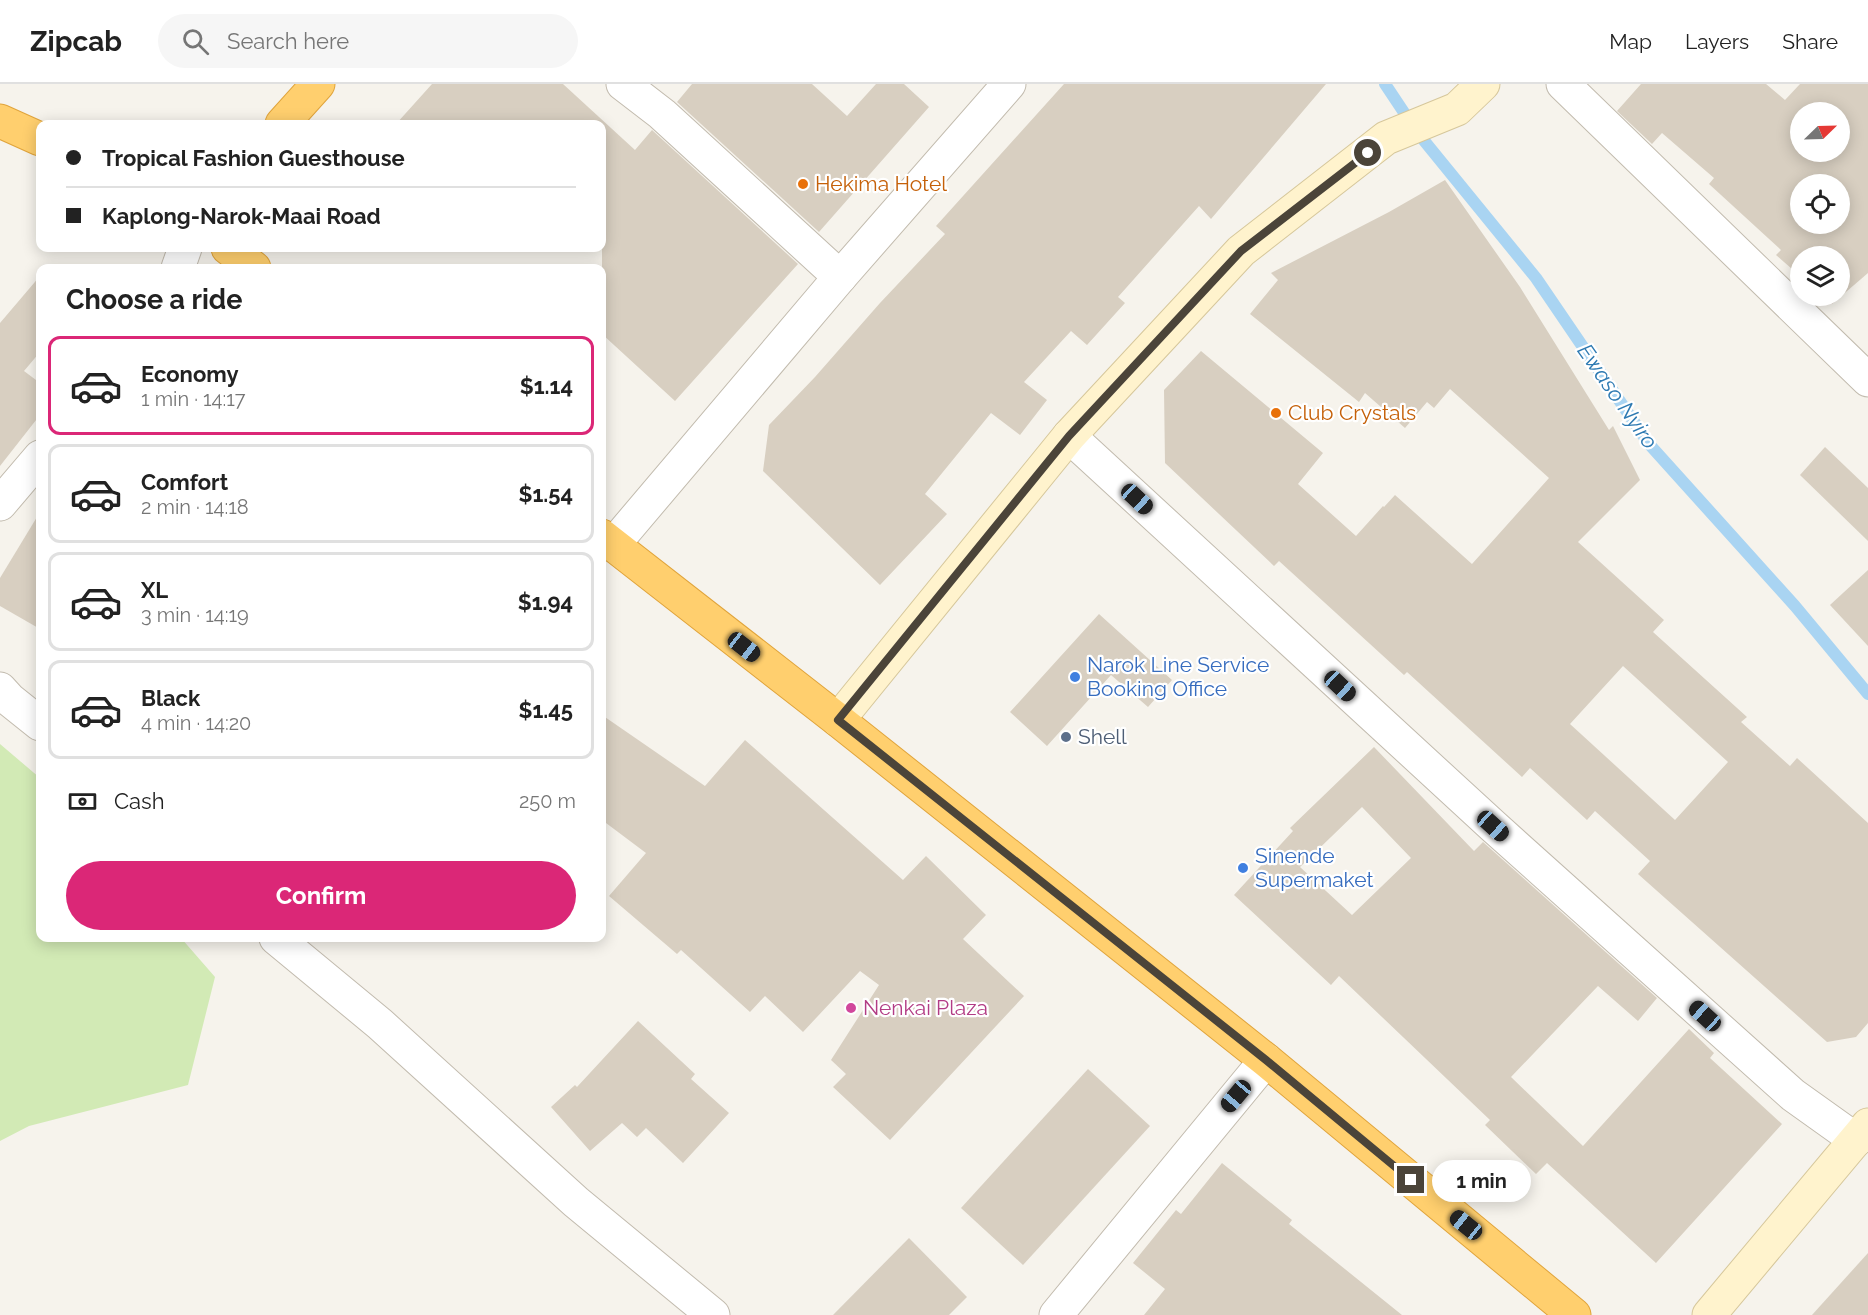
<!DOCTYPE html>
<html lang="en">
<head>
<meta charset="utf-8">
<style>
  :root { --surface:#fff; --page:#f6f6f6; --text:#222; --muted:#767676; --line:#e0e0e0; --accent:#db2777 }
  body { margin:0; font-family:Raleway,sans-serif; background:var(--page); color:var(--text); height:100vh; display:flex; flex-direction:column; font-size:22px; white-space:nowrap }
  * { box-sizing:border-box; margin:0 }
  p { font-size:20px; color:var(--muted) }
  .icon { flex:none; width:33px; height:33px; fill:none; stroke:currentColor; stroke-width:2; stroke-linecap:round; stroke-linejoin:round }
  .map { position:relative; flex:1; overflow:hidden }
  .drawer { position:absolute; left:36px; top:180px; width:570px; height:678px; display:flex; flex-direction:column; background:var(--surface); border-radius:12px; box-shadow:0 3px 15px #0003 }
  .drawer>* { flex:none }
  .top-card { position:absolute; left:36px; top:36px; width:570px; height:132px; border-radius:12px; box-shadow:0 3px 15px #0003; display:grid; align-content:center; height:132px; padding:0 30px; background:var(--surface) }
  .needle { width:39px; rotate:67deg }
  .buttons { position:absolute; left:1790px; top:18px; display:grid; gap:12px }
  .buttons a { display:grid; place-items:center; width:60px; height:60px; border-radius:50%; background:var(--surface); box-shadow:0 3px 15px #0003; font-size:30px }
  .end { position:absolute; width:27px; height:27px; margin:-14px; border:8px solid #4b4439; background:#fff; box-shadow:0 0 0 3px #fff }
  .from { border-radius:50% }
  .bubble { position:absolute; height:42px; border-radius:21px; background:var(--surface); box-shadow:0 3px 15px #0003; font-size:20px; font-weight:700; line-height:42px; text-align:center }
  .car { position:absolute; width:18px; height:36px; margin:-18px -9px; border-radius:8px; box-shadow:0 0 4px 2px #0007; background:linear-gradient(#222 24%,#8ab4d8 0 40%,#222 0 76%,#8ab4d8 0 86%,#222 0) }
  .top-card b { display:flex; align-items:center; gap:21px; height:57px; font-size:22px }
  .top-card b+b { border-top:2px solid var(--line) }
  .top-card i { width:15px; height:15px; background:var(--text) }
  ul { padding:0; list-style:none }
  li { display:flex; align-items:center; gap:18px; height:99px; margin:0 12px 9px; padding:0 18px; border:3px solid var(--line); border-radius:12px }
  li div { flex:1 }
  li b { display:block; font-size:22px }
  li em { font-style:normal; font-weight:700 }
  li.selected { border-color:var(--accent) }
  li>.icon { width:54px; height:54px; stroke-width:1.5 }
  h2 { padding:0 30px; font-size:27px; line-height:72px }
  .pay { display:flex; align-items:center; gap:15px; height:66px; padding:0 30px; font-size:22px }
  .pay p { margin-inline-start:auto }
  .cta { display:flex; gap:12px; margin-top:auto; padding:12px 30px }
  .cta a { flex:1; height:69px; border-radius:36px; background:var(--accent); color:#fff; font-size:24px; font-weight:700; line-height:69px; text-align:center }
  header { display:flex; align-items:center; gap:36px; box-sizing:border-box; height:84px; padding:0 30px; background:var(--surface); border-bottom:2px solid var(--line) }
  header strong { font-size:28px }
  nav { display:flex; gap:33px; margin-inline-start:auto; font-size:21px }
  .search { width:420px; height:54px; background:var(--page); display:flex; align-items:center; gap:15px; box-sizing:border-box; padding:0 21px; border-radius:33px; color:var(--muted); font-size:22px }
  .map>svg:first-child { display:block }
  .green { fill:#d2eab5 }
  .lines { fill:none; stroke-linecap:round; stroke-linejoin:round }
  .stream { stroke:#a9d4f2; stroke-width:12 }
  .building { fill:#d8cfc1; fill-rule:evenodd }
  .street-casing { stroke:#c2bbae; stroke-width:35 }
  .secondary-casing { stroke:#d6c79b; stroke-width:35 }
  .highway-casing { stroke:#e0a43c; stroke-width:35 }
  .street { stroke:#fff; stroke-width:33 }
  .secondary { stroke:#fff3cd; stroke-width:33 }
  .highway { stroke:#ffcf6e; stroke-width:33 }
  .route { stroke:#4b4439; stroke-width:8 }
  .food-dot { fill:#e8710a; stroke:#fff; stroke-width:2 }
  .shop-dot { fill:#3f7fe0; stroke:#fff; stroke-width:2 }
  .service-dot { fill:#5c6f8a; stroke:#fff; stroke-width:2 }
  .hotel-dot { fill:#d1479c; stroke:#fff; stroke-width:2 }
  .labels { text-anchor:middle; stroke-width:4.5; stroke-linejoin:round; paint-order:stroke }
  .food-label { font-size:21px; fill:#c56008; stroke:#fff; text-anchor:start }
  .shop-label { font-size:21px; fill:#366cbe; stroke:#fff; text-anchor:start }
  .service-label { font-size:21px; fill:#4e5e75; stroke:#fff; text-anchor:start }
  .hotel-label { font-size:21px; fill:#b23c85; stroke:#fff; text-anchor:start }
  .water-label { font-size:22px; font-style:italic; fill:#2e7ab2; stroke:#fff }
</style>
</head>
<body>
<header>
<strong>Zipcab</strong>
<div class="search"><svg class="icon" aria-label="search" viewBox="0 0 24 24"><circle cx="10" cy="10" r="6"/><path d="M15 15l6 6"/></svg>Search here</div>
<nav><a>Map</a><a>Layers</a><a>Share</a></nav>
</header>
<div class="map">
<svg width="1868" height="1231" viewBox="0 0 1868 1231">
  <rect width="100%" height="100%" fill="#f6f3ec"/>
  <path class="green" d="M 0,660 L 40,694 L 40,854 L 181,854 L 215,893 L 188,1001 L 29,1042 L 0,1057 Z"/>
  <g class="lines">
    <path class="stream" d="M 1385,0 L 1417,48 L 1536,194 L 1649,360 L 1795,522 L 1868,610"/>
  </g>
  <g class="building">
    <path d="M 432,0 L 563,0 L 635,66 L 652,46 L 798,180 L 675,317 L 602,250 L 602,40 L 396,40 Z"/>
    <path d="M 692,0 L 812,0 L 847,32 L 876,0 L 904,0 L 929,23 L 819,148 L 677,18 Z"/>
    <path d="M 1064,0 L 1326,0 L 1211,135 L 1199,122 L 1118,213 L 1125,219 L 1087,261 L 1071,247 L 1024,298 L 1047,316 L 1020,351 L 991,329 L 925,410 L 947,430 L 880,501 L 763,387 L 769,341 L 815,293 L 880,219 L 945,150 L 936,142 Z"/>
    <path d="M 1641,0 L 1766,0 L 1785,16 L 1800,0 L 1868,0 L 1868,189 L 1832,220 L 1822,212 L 1839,212 L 1839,172 L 1800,172 L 1800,192 L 1776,171 L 1781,166 L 1709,100 L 1714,94 L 1662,49 L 1652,60 L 1617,27 ZM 1800,28 L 1839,28 L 1839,68 L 1800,68 ZM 1800,100 L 1839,100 L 1839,140 L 1800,140 Z"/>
    <path d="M 1445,96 L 1520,203 L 1609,346 L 1613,342 L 1640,396 L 1578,458 L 1664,536 L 1653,548 L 1747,633 L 1741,638 L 1790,682 L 1797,674 L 1868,739 L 1868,939 L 1856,953 L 1827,958 L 1638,790 L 1650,777 L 1595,727 L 1587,736 L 1530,684 L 1522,693 L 1407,588 L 1404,591 L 1279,477 L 1274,482 L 1165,379 L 1164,306 L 1201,267 L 1323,369 L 1298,400 L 1356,452 L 1383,422 L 1384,423 L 1395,411 L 1472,480 L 1549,394 L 1450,305 L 1434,324 L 1427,318 L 1405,344 L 1365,309 L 1359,318 L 1250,230 L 1278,196 L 1271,189 L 1389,128 ZM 1623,582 L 1728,678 L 1675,736 L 1570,640 Z"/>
    <path d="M 40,192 L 40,268 L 24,287 L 40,299 L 40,331 L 0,382 L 0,239 Z"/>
    <path d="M 1825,363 L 1868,404 L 1868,457 L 1800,391 Z"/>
    <path d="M 40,428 L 40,545 L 0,522 L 0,494 Z"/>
    <path d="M 1868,486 L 1868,562 L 1830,521 Z"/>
    <path d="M 1099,530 L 1172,596 L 1148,623 L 1111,591 L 1047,662 L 1010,628 Z"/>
    <path d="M 602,631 L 705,702 L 745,656 L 903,796 L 926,772 L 986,831 L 963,855 L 1024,912 L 890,1056 L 833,1003 L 846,990 L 831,976 L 879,901 L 860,887 L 803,948 L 765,912 L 750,928 L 681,866 L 677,870 L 609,812 L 646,769 L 602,736 Z"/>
    <path d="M 1374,663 L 1474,767 L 1483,758 L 1657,914 L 1638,937 L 1598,902 L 1511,993 L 1583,1062 L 1689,945 L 1714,969 L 1710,974 L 1782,1040 L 1656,1179 L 1547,1079 L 1536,1090 L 1485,1041 L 1490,1036 L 1339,892 L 1331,901 L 1234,811 L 1293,747 L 1290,744 ZM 1362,723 L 1411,774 L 1352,831 L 1300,783 Z"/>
    <path d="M 638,937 L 695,990 L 691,995 L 729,1029 L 683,1079 L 646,1044 L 637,1053 L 622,1039 L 590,1067 L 551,1023 L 575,1001 L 577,1003 Z"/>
    <path d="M 1088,985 L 1150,1042 L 1023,1181 L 961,1124 Z"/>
    <path d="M 1222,1079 L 1292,1136 L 1289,1140 L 1402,1231 L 1144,1231 L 1165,1205 L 1133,1179 L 1176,1126 L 1181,1130 Z"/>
    <path d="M 909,1154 L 967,1213 L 949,1231 L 833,1231 Z"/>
    <path d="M 1868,1169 L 1868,1231 L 1812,1231 Z"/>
  </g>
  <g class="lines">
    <g class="street-casing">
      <g id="street">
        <path d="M 623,0 L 662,30 L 840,193"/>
        <path d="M 1563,0 L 1868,296"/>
        <path d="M 178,184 L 185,164"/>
        <path d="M 1069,352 L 1493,742 L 1793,1011 L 1856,1056"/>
        <path d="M 0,420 L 40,373"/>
        <path d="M 613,461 L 840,193 L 1009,0"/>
        <path d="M 0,605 L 10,616 L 40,640"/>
        <path d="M 276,854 L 380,940 L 576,1118 L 713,1231"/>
        <path d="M 1056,1231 L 1266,976"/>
      </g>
    </g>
    <g class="secondary-casing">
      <g id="secondary">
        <path d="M 838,636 L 1069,352 L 1241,167 L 1386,54 L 1457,25 L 1483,0"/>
        <path d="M 1709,1231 L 1868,1041"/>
      </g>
    </g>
    <g class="highway-casing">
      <g id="highway">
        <path d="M 0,37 L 40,55"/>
        <path d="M 282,40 L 318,0"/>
        <path d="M 228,164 L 254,184"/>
        <path d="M 602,452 L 838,636 L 1266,976 L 1574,1231"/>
      </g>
    </g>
    <use href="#street" class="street"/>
    <use href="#secondary" class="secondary"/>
    <use href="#highway" class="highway"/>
  </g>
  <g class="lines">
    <path class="route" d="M 1368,69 L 1241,167 L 1069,352 L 838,636 L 1266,976 L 1411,1096"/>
  </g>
  <g class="food-dot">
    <circle cx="803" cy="100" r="6"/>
    <circle cx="1276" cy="329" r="6"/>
  </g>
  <g class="shop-dot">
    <circle cx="1075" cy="593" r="6"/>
    <circle cx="1243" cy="784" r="6"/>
  </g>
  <circle class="service-dot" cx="1066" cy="653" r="6"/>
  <circle class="hotel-dot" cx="851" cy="924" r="6"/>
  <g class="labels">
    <g class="food-label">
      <text x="815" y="107">Hekima Hotel</text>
      <text x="1288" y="336">Club Crystals</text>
    </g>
    <g class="shop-label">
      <text x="1087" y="588">Narok Line Service<tspan x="1087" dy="24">Booking Office</tspan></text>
      <text x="1255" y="779">Sinende<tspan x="1255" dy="24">Supermaket</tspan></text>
    </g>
    <g class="service-label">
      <text x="1078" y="660">Shell</text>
    </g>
    <g class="hotel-label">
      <text x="863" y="931">Nenkai Plaza</text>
    </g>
    <g class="water-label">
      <text transform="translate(1618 312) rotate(55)" y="8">Ewaso Nyiro</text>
    </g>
  </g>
</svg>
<div class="buttons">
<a><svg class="needle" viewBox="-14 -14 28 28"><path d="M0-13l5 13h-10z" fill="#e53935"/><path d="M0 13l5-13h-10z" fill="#767676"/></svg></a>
<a><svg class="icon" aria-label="locate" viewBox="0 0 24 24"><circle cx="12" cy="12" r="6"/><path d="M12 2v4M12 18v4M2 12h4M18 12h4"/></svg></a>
<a><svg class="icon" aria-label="layers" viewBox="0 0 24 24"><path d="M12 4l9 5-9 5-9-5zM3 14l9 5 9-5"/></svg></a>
</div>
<i class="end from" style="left:1368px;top:69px"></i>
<i class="end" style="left:1411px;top:1096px"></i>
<div class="bubble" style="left:1432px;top:1076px;width:99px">1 min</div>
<i class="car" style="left:1137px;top:415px;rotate:133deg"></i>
<i class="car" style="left:744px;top:563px;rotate:128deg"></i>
<i class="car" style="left:1340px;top:602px;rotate:133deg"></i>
<i class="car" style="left:1493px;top:742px;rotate:132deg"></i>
<i class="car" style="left:1705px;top:932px;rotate:312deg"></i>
<i class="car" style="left:1236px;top:1012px;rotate:220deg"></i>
<i class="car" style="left:1466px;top:1141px;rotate:309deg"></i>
<div class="top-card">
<b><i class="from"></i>Tropical Fashion Guesthouse</b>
<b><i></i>Kaplong-Narok-Maai Road</b>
</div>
<section class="drawer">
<h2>Choose a ride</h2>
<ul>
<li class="selected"><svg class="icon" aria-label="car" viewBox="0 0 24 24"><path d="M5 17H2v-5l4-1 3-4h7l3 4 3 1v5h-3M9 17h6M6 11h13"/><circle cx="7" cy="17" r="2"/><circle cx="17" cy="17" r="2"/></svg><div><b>Economy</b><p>1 min · 14:17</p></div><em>$1.14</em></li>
<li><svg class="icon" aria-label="car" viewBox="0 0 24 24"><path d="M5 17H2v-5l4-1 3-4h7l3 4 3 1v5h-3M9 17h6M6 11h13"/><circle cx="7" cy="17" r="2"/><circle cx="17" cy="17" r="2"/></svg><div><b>Comfort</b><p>2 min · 14:18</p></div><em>$1.54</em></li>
<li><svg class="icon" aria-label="car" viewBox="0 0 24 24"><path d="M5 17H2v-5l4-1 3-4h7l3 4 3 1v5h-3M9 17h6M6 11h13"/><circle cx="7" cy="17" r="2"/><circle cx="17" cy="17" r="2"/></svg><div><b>XL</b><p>3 min · 14:19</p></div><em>$1.94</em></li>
<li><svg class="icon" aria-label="car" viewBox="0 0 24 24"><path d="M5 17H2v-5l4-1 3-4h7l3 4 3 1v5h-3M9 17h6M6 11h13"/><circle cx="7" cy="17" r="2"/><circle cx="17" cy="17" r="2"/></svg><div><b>Black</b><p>4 min · 14:20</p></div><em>$1.45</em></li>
</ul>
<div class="pay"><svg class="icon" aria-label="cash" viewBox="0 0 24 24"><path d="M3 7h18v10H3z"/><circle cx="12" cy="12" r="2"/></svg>Cash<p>250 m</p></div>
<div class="cta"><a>Confirm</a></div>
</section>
</div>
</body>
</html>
